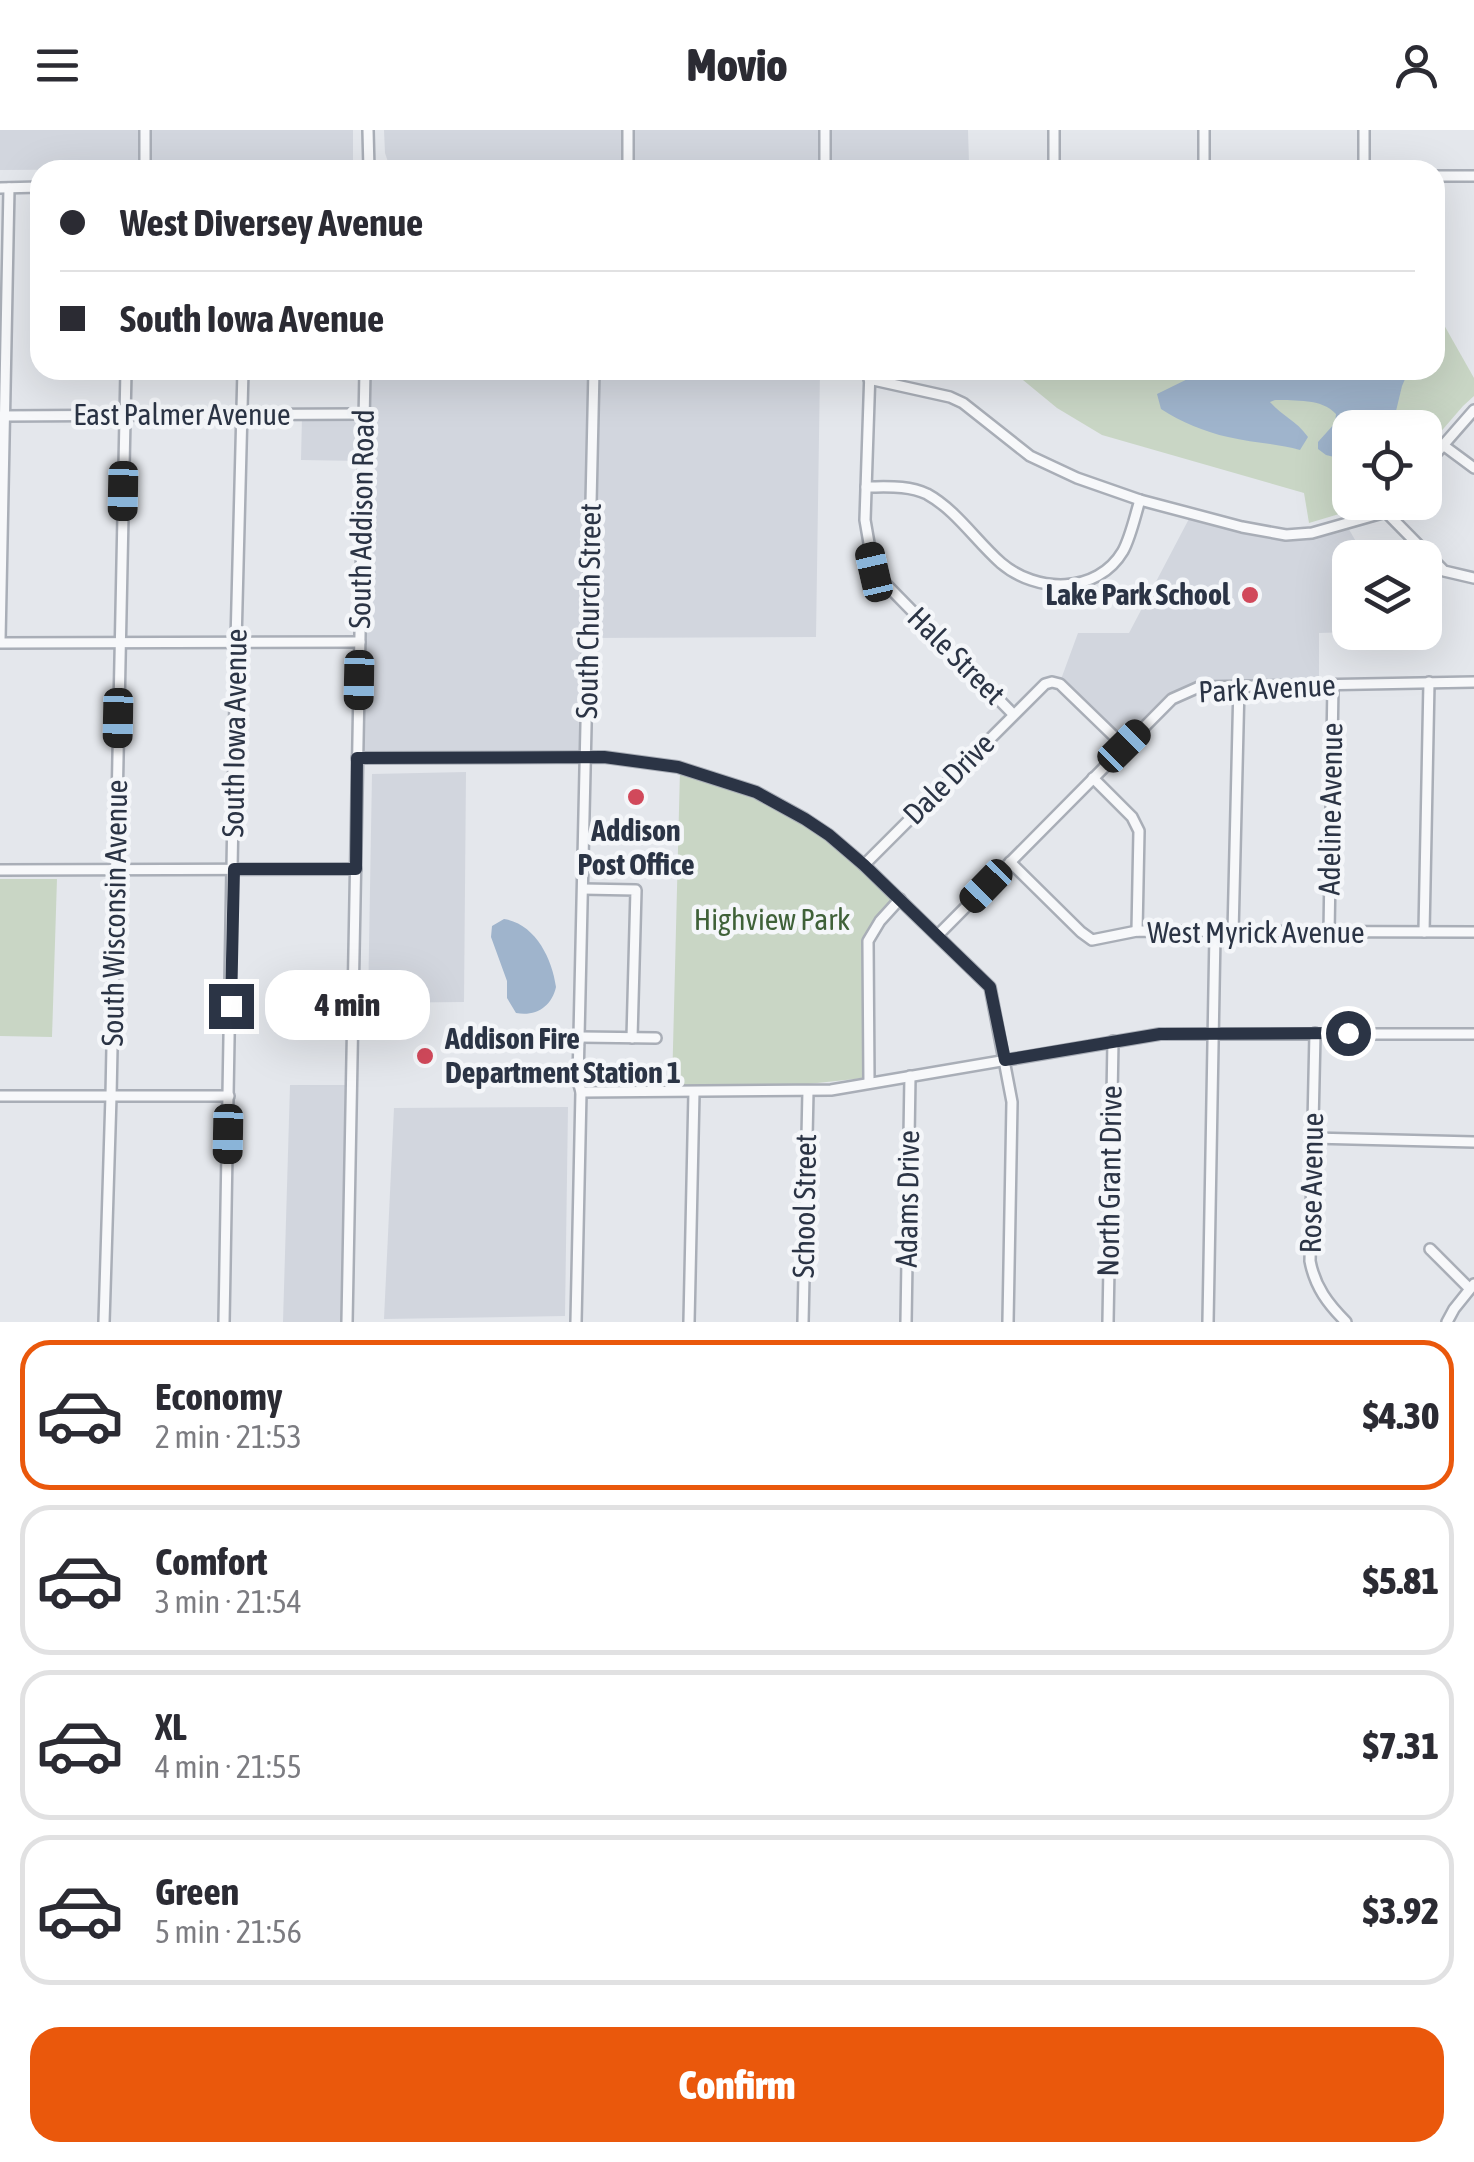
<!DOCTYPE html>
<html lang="en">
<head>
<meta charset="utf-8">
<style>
  :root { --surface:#fff; --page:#f7f7f7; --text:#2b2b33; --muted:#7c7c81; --line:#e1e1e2; --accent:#ea580c }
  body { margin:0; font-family:"Asap Condensed",sans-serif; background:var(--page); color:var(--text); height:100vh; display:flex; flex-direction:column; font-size:38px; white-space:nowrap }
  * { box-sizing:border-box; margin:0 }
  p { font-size:32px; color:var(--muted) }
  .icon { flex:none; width:55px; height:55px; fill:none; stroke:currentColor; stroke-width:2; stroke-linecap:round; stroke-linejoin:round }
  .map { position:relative; height:1192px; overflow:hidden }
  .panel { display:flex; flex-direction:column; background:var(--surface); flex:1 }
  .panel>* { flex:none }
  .top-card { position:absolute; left:30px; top:30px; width:1415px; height:220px; border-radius:30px; box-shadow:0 10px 40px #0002; display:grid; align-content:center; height:220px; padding:0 30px; background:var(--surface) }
  .controls { position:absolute; left:1332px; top:280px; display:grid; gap:20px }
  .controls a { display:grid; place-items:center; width:110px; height:110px; border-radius:20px; background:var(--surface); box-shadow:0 10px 40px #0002; font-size:50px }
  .end { position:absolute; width:45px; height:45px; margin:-22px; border:12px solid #2b3445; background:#fff; box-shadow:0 0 0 5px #fff }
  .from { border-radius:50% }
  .bubble { position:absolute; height:70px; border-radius:30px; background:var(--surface); box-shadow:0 10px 40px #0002; font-size:32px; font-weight:800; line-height:70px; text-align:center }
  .car { position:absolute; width:30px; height:60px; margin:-30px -15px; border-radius:12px; box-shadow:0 0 8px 2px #0007; background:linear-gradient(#222 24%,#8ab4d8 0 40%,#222 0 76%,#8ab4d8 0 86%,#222 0) }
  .top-card b { display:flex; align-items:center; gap:35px; height:95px; font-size:38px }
  .top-card b+b { border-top:2px solid var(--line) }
  .top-card i { width:25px; height:25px; background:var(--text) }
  ul { padding:18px 0 0; list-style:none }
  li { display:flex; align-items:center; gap:30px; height:150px; margin:0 20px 15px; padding:0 10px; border:5px solid var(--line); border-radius:30px }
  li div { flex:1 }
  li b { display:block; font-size:38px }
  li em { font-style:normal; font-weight:800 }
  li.on { border-color:var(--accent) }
  li>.icon { width:90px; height:90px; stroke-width:1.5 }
  .cta { display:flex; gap:20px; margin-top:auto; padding:20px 30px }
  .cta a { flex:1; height:115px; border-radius:30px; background:var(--accent); color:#fff; font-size:40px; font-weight:800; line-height:115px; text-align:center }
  header { display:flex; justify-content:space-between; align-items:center; height:130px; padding:0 30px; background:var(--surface); font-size:45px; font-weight:800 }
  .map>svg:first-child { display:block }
  .built { fill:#d2d6de }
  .green { fill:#c9d6c5 }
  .water { fill:#9fb4cc }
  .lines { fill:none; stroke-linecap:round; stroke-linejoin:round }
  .minor-casing { stroke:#a9aeb7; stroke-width:14 }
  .minor { stroke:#f7f8fa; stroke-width:9 }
  .route { stroke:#2b3445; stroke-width:12 }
  .poi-dot { fill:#d1495b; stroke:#f4f6f9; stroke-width:4 }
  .labels { text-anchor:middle; stroke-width:9; stroke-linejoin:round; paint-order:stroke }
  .street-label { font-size:30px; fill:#2b3445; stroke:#f4f6f9 }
  .poi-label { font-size:30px; font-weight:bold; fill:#2b3445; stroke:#f4f6f9; text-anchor:end }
  .park-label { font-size:30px; fill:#3f6138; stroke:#f4f6f9 }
</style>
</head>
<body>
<header><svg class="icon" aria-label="menu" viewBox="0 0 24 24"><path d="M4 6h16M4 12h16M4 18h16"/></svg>Movio<svg class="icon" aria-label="person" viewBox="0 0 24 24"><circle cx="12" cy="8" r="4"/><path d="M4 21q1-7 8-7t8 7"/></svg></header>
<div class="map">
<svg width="1474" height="1192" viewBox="0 0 1474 1192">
  <rect width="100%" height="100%" fill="#e4e7ec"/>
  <g class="built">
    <path d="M 0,0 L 353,0 L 353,38 L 0,40 Z"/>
    <path d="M 384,0 L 968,0 L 969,33 L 390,38 L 385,23 Z"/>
    <path d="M 372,240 L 820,240 L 816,507 L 586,508 L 583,624 L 361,625 L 368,284 Z"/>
    <path d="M 302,286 L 361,286 L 360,331 L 301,330 Z"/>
    <path d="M 1191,385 L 1269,406 L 1347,396 L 1365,427 L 1350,428 L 1350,502 L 1319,503 L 1319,551 L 1236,552 L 1171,567 L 1124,613 L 1060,552 L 1078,503 L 1129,503 Z"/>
    <path d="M 466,642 L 464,872 L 368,873 L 372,644 Z"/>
    <path d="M 290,955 L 345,955 L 341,1192 L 283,1192 Z"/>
    <path d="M 568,977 L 565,1186 L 384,1189 L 394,978 Z"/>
  </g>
  <g class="green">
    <path d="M 1435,179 L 1474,248 L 1474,266 L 1463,276 L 1425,320 L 1425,298 L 1350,298 L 1350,372 L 1376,373 L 1309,393 L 1304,363 L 1102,305 L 1057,278 L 1011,240 L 1435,240 Z"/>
    <path d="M 680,640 L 780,679 L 831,711 L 895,770 L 864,823 L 864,948 L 808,954 L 672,957 Z"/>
    <path d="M 0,749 L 57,749 L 52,907 L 0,906 Z"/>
  </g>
  <g class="water">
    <path d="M 1206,240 L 1381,240 L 1394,244 L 1402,240 L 1409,240 L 1402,256 L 1396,281 L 1368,297 L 1350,298 L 1350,317 L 1342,329 L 1326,325 L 1318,319 L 1318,312 L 1335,293 L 1336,284 C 1321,268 1296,271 1275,270 L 1270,272 C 1282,286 1296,290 1308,307 L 1300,320 C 1276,313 1252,313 1228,307 C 1205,302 1181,292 1161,279 L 1157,264 Z"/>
    <path d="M 504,789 C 535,794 552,828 556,857 C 552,876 536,887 516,883 L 507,868 L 507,851 L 491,807 L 492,796 Z"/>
  </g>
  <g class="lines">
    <g class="minor-casing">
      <g id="minor">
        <path d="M 368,0 L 369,40"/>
        <path d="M 628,0 L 628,40"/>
        <path d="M 825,0 L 825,40"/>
        <path d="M 1054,0 L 1054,40"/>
        <path d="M 1204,0 L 1204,40"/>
        <path d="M 1364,0 L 1364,40"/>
        <path d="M 145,40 L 145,0"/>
        <path d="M 1435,46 L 1474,46"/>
        <path d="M 0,58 L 40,57"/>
        <path d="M 870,240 L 865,390 L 874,442 L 1013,584"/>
        <path d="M 869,249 L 950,267 L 963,273 L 1030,326 L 1077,348 L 1140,370 L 1242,397 L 1286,405 L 1312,403 L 1386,382 L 1394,372"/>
        <path d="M 2,286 L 364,284"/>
        <path d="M 1443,315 L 1474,338"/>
        <path d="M 1425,336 L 1474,280"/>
        <path d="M 866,357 C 887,357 908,355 927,364 C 956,380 976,411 1001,433 C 1036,463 1097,465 1123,421 C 1131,406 1135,386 1140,370"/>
        <path d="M 1386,382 L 1444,441 L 1474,448"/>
        <path d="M 0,510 L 9,58"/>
        <path d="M 0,513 L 360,512"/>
        <path d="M 357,628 L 604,627 L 678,637 L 756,662 L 805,689 L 829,705 L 864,735 L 990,857 L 1012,972 L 1008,1192"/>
        <path d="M 1093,648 L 1132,687 L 1139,701 L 1137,801"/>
        <path d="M 1010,732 L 1081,802 L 1092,810 L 1137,801 L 1474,802"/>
        <path d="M 864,735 L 1045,554 L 1052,552 L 1060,554 L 1124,616"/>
        <path d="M 0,740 L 356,739"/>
        <path d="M 583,759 L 636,760 L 632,908"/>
        <path d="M 1424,802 L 1429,552"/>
        <path d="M 1233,803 L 1239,555"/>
        <path d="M 1329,803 L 1333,554"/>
        <path d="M 938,805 L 1172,569 L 1199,557 L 1474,552"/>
        <path d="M 1315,903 L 1310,1131 C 1315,1157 1328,1174 1346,1192"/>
        <path d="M 580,907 L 656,908"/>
        <path d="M 869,953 L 868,811 L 880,791 L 900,769"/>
        <path d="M 581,962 L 831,960 L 1160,904 L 1474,904"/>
        <path d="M 0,966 L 229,966"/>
        <path d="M 1312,1008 L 1474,1012"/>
        <path d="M 1430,1119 L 1469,1158"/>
        <path d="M 104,1192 L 111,966 L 126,240"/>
        <path d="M 224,1192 L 236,512 L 243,240"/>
        <path d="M 347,1192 L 365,240"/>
        <path d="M 576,1192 L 581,962 L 578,951 L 594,240"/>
        <path d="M 689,1192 L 694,962"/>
        <path d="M 803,1192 L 808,961"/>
        <path d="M 906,1192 L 910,946"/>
        <path d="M 1108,1192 L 1113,911"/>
        <path d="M 1208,1192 L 1215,803"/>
        <path d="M 1447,1192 L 1454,1179 L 1474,1154"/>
      </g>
    </g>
    <use href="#minor" class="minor"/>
  </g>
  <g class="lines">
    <path class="route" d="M 231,876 L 234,739 L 356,739 L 357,628 L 604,627 L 678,637 L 756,662 L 805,689 L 829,705 L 864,735 L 990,857 L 1005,930 L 1160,904 L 1348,903"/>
  </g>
  <g class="poi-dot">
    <circle cx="1250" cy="465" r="10"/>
    <circle cx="636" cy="667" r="10"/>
    <circle cx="425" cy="926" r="10"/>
  </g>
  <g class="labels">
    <g class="street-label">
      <text x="182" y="295">East Palmer Avenue</text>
      <text transform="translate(362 389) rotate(-89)" y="10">South Addison Road</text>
      <text transform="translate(589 481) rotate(-89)" y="10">South Church Street</text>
      <text transform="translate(956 526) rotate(45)" y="10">Hale Street</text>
      <text transform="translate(1267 559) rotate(-3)" y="10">Park Avenue</text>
      <text transform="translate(235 603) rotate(-89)" y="10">South Iowa Avenue</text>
      <text transform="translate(949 649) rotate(-45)" y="10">Dale Drive</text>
      <text transform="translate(1331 679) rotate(-89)" y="10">Adeline Avenue</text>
      <text transform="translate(115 783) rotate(-89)" y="10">South Wisconsin Avenue</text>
      <text x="1256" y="813">West Myrick Avenue</text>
      <text transform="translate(1110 1051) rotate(-89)" y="10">North Grant Drive</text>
      <text transform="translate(1312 1053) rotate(-89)" y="10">Rose Avenue</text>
      <text transform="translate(908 1069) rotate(-89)" y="10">Adams Drive</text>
      <text transform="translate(805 1076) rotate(-89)" y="10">School Street</text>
    </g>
    <g class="poi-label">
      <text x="1230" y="475">Lake Park School</text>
      <text x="636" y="711" text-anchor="middle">Addison<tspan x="636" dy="34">Post Office</tspan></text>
      <text x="445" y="919" text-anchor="start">Addison Fire<tspan x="445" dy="34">Department Station 1</tspan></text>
    </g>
    <g class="park-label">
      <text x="772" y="800">Highview Park</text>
    </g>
  </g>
</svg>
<div class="controls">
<a><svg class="icon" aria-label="locate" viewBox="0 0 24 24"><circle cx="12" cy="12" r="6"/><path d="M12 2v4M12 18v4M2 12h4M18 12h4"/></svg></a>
<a><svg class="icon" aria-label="layers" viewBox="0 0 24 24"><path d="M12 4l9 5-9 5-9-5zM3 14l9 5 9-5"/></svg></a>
</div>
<i class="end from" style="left:1348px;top:903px"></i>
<i class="end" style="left:231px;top:876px"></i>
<div class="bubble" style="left:265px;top:840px;width:165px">4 min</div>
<i class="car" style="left:123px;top:361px;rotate:181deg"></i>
<i class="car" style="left:874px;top:442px;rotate:347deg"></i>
<i class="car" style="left:359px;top:550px;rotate:181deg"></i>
<i class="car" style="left:118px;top:588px;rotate:181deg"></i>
<i class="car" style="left:1124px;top:616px;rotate:45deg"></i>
<i class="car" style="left:986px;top:756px;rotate:224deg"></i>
<i class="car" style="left:228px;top:1004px;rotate:181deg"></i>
<div class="top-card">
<b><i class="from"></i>West Diversey Avenue</b>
<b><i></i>South Iowa Avenue</b>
</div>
</div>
<section class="panel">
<ul>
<li class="on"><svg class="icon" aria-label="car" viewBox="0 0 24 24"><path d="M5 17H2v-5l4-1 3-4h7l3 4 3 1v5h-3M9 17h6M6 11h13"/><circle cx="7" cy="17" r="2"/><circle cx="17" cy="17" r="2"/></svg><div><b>Economy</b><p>2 min · 21:53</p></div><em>$4.30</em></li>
<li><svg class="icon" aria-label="car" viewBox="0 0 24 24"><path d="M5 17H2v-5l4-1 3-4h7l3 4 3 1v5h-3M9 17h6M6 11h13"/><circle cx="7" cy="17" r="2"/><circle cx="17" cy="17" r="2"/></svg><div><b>Comfort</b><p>3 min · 21:54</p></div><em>$5.81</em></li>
<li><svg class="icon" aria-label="car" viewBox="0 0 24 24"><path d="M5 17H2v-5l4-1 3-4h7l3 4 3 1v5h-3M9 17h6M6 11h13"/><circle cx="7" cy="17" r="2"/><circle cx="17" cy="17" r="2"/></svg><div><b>XL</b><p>4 min · 21:55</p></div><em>$7.31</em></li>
<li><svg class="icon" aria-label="car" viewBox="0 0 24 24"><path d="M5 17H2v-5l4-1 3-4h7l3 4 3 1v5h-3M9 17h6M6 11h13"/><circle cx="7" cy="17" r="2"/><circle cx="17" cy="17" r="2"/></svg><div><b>Green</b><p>5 min · 21:56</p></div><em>$3.92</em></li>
</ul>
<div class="cta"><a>Confirm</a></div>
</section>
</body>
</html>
